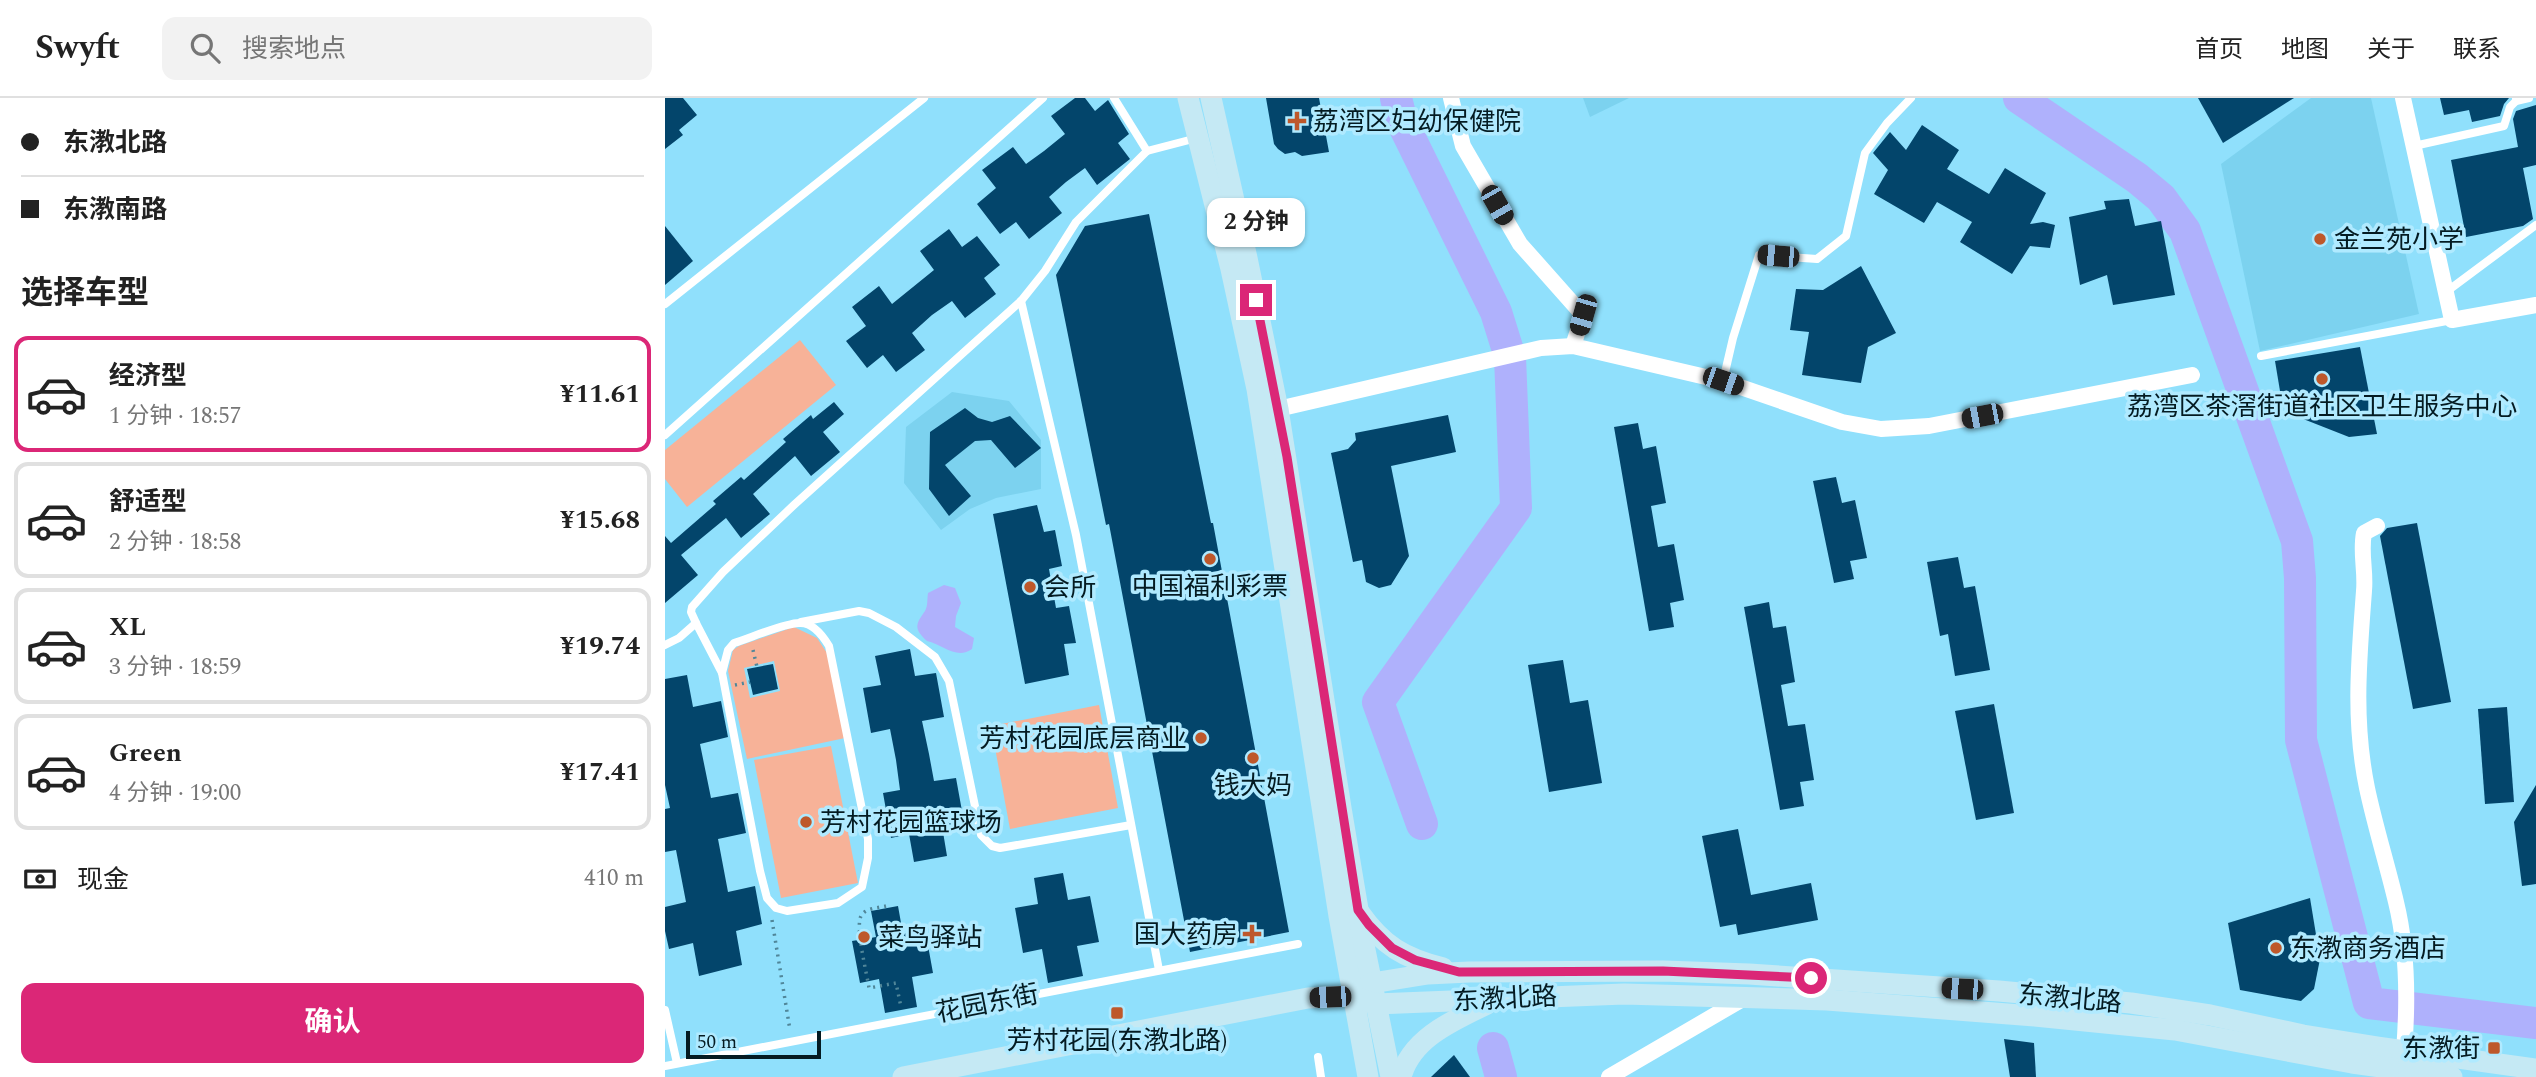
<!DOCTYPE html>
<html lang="zh">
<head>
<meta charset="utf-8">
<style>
  :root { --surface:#fff; --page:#f2f2f2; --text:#222; --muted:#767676; --line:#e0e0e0; --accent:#db2777 }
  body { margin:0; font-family:Spectral,"Noto Sans SC",serif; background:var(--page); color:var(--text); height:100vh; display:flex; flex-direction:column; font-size:26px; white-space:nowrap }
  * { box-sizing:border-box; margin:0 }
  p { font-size:23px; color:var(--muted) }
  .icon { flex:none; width:38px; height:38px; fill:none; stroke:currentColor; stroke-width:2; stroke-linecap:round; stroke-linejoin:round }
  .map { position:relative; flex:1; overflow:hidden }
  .details { display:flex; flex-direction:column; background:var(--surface); width:665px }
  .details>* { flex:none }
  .guide { display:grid; align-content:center; height:154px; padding:0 21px; background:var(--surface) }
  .scale { position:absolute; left:21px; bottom:18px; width:135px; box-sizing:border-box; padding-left:7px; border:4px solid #041b22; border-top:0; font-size:19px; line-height:24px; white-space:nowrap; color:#041b22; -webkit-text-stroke:5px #b0eaff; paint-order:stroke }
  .end { position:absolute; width:32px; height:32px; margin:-16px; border:9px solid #db2777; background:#fff; box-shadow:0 0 0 4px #fff }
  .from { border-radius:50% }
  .bubble { position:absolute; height:49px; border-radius:14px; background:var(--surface); box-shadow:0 2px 5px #0004; font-size:23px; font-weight:700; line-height:49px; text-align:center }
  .car { position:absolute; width:21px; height:42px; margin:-21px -10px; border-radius:9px; box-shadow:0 0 5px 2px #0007; background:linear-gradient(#222 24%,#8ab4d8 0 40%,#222 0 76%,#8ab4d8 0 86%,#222 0) }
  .guide b { display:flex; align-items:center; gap:24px; height:66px; font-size:26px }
  .guide b+b { border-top:2px solid var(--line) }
  .guide i { width:18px; height:18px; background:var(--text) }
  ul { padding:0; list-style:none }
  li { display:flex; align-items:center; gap:21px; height:116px; margin:0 14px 10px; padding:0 7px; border:4px solid var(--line); border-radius:14px }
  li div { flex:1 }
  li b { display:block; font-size:26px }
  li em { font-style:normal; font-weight:700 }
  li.on { border-color:var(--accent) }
  li>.icon { width:63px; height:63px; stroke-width:1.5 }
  h2 { padding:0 21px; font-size:32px; line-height:84px }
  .pay { display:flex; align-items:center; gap:18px; height:77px; padding:0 21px; font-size:26px }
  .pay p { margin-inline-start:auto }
  .button { display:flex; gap:14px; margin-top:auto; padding:14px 21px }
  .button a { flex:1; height:80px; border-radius:14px; background:var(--accent); color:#fff; font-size:28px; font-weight:700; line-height:80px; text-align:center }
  header { display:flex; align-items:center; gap:42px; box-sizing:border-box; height:98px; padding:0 35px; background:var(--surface); border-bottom:2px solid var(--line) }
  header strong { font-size:33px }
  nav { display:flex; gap:38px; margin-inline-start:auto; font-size:24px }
  .search { width:490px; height:63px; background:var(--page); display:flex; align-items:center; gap:18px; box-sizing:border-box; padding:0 24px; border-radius:14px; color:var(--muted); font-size:26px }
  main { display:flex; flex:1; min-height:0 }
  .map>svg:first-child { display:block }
  .built { fill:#7cd2ef }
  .green { fill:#f7b298; fill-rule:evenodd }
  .water { fill:#afb1fc }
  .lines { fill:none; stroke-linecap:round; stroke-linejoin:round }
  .river { stroke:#afb1fc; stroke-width:32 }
  .building { fill:#03456b }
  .path { stroke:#508699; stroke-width:3.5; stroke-dasharray:2 5; stroke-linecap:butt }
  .lane { stroke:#fff; stroke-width:8 }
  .street { stroke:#fff; stroke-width:16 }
  .secondary { stroke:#c5e9f4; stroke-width:21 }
  .route { stroke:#db2777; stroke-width:9 }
  .poi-dot { fill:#be582b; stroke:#b0eaff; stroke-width:2.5 }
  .labels { text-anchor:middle; stroke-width:7; stroke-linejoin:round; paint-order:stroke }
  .poi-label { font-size:26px; fill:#041b22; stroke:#b0eaff; text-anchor:start }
  .street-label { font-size:26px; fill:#041b22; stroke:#b0eaff }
</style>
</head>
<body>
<header>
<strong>Swyft</strong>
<div class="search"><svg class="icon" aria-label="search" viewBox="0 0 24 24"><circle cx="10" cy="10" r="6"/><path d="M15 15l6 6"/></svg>搜索地点</div>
<nav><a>首页</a><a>地图</a><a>关于</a><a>联系</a></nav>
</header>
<main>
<section class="details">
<div class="guide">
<b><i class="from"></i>东漖北路</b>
<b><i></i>东漖南路</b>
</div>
<h2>选择车型</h2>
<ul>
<li class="on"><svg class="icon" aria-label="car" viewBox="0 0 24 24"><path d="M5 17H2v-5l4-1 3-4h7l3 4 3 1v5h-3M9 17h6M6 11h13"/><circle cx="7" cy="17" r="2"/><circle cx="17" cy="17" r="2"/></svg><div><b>经济型</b><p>1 分钟 · 18:57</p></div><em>¥11.61</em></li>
<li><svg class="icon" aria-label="car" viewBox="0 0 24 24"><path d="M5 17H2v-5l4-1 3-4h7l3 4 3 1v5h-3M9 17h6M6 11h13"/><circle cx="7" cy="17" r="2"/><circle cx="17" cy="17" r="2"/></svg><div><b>舒适型</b><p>2 分钟 · 18:58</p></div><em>¥15.68</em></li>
<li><svg class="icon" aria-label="car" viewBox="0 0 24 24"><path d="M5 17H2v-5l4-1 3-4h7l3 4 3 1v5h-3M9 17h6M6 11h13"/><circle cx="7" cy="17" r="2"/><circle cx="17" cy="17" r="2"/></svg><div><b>XL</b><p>3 分钟 · 18:59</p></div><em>¥19.74</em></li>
<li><svg class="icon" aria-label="car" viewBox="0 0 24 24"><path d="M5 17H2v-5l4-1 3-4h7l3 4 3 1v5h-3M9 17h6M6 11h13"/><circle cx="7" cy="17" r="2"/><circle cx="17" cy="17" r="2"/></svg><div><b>Green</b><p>4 分钟 · 19:00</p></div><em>¥17.41</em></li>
</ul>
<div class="pay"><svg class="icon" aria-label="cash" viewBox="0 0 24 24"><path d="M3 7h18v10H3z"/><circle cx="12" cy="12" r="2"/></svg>现金<p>410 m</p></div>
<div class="button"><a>确认</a></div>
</section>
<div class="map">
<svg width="1871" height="979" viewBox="0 0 1871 979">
  <rect width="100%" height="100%" fill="#90e0fc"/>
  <g class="built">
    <path d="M 918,0 L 964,0 L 925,19 Z"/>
    <path d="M 1646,0 L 1706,0 L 1754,216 L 1595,253 L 1556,66 Z"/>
    <path d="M 287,294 L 344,303 L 376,342 L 376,391 L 331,400 L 305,411 L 276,432 L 239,385 L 241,329 Z"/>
  </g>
  <g class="green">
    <path d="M 135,242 L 171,287 L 22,409 L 0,381 L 0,352 Z"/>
    <path d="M 129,529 L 152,540 L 162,555 L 180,640 L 82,661 L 63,573 L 68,552 L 74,548 ZM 109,563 L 115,593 L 85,600 L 79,570 Z"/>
    <path d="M 434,607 L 453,710 L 345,731 L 326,628 Z"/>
    <path d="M 166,648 L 193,785 L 116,800 L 89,662 Z"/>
  </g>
  <path class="water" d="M 279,487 L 290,490 L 296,505 L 291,518 L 290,529 L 309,540 L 307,551 C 292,562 278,547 262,543 C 248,530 251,526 260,513 C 263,508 262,501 263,495 Z"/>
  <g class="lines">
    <g class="river">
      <path d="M 731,0 L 737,24 L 831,214 L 845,259 L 851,410 L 713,604 L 757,726"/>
      <path d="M 1354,0 L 1472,80 L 1496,100 L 1520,133 L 1632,443 L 1635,480 L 1636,642 L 1704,905 L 1871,925"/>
      <path d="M 828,950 L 836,979"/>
    </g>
  </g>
  <g class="building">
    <path d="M 0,0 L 18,0 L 32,17 L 14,32 L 18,37 L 0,51 Z"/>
    <path d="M 410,0 L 420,0 L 430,13 L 443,2 L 464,36 L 453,45 L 465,61 L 432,87 L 420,70 L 401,84 L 384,99 L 397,115 L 364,141 L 351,124 L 335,136 L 312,106 L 331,90 L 317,72 L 348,49 L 361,66 L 379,53 L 400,36 L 386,18 Z"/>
    <path d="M 601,0 L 654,0 L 664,54 L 637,58 L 630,54 L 620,56 L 613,51 L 609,46 Z"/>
    <path d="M 1533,0 L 1629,0 L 1558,45 Z"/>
    <path d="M 1775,0 L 1844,0 L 1839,6 L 1835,18 L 1807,24 L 1804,12 L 1779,17 Z"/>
    <path d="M 1871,7 L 1871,67 L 1858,70 L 1868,121 L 1858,128 L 1801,139 L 1786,62 L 1853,49 L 1848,21 L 1851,13 Z"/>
    <path d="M 1257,27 L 1294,52 L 1282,71 L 1324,96 L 1340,70 L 1381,95 L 1365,126 L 1378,124 L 1390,127 L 1385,150 L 1365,148 L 1347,176 L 1295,144 L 1307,124 L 1272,104 L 1259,125 L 1209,96 L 1223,72 L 1208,55 L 1225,34 L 1241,52 Z"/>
    <path d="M 1464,101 L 1470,128 L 1496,123 L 1510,197 L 1448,207 L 1442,177 L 1415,187 L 1404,119 L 1441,111 L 1439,103 Z"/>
    <path d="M 484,116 L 546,425 L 548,425 L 624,834 L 525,854 L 444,426 L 441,427 L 391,177 L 420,128 Z"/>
    <path d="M 0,128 L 28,163 L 0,187 Z"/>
    <path d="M 284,131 L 297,149 L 312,138 L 335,167 L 319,180 L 331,196 L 300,220 L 287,203 L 267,217 L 247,235 L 260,252 L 231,274 L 218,257 L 202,270 L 181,243 L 201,228 L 187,209 L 214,188 L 227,206 L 269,172 L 255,153 Z"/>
    <path d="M 1196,168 L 1231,235 L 1203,249 L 1196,285 L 1137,277 L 1144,234 L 1125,232 L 1131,191 L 1158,192 Z"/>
    <path d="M 1695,249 L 1712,336 L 1684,339 L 1623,315 L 1616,299 L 1610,263 Z"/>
    <path d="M 169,304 L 179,316 L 158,334 L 175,354 L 146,378 L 130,358 L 88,396 L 105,416 L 76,440 L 61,420 L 16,457 L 33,477 L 0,505 L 0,438 L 6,445 L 51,406 L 48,403 L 76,379 L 79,382 L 121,344 L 118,341 L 146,317 L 148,321 Z"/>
    <path d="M 300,310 L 313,320 L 327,324 L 345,318 L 376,350 L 350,370 L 326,342 L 310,343 L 280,367 L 306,398 L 284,418 L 264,391 L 265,334 Z"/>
    <path d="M 783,317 L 791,354 L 726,368 L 744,458 L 726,487 L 714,490 L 701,484 L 697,462 L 688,464 L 666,355 L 683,351 L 691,342 L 690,335 Z"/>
    <path d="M 973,325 L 978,351 L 991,348 L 1001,405 L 986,408 L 993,449 L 1009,446 L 1019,502 L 1005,505 L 1009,529 L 984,533 L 949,329 Z"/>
    <path d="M 1171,379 L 1177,405 L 1190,402 L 1202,460 L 1185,463 L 1189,481 L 1169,485 L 1148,383 Z"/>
    <path d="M 372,407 L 379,434 L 390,432 L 397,468 L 384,471 L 391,510 L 404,508 L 411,545 L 399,546 L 404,577 L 360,586 L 328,416 Z"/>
    <path d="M 1752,425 L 1786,604 L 1748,611 L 1715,438 L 1722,430 Z"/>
    <path d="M 1293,459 L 1299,490 L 1310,488 L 1325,572 L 1290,578 L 1283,536 L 1275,538 L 1262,464 Z"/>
    <path d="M 1104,504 L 1108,530 L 1121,528 L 1130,584 L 1116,587 L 1123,628 L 1140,626 L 1149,682 L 1135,684 L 1139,708 L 1115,712 L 1079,509 Z"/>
    <path d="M 245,551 L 250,578 L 271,575 L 279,619 L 257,623 L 264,656 L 269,683 L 291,680 L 299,724 L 277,728 L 282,758 L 249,764 L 244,736 L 226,740 L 218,695 L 235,692 L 231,662 L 225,631 L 206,635 L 198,590 L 216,587 L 210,558 Z"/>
    <path d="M 898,562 L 905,605 L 923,602 L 937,685 L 884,694 L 863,567 Z"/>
    <path d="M 108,566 L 113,591 L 88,597 L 82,571 Z"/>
    <path d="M 22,577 L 28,609 L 56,603 L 63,639 L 35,646 L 46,700 L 73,695 L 81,735 L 53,741 L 63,794 L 90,788 L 97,826 L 71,833 L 77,867 L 34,878 L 28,845 L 4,851 L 0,833 L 0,809 L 21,804 L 11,752 L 0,754 L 0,711 L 5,710 L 0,687 L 0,581 Z"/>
    <path d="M 1329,606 L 1349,715 L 1311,722 L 1290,613 Z"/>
    <path d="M 1842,609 L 1849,704 L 1820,706 L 1813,611 Z"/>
    <path d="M 1871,687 L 1871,786 L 1857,788 L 1849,724 Z"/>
    <path d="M 1073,731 L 1086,797 L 1146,785 L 1153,822 L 1073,837 L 1071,826 L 1055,829 L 1037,738 Z"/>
    <path d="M 398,775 L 403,802 L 425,798 L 434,844 L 412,848 L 418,878 L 383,885 L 377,851 L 358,855 L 350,810 L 373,806 L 369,780 Z"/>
    <path d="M 1645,800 L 1655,861 L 1649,891 L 1636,903 L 1575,892 L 1563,825 Z"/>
    <path d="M 233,808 L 238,836 L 260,831 L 268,875 L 247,879 L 252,909 L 220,915 L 214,881 L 195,885 L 187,843 L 211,839 L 206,813 Z"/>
    <path d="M 1339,941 L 1369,945 L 1371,979 L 1345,979 Z"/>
    <path d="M 789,957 L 805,979 L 766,979 Z"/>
  </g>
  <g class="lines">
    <g class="path">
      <path d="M 88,552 L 92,569"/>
      <path d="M 70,587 L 85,584"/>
      <path d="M 221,808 C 213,810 200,810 196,818 C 190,829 202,876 204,890 L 231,885 L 236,909"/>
      <path d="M 107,822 L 125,932"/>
    </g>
    <g class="lane">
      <path d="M 449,0 L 482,53"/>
      <path d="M 1851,0 L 1851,3 L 1864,0"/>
      <path d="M 1749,48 L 1839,28 L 1845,9 L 1851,3"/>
      <path d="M 1781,194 L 1871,127"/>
      <path d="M 356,203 L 411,437 L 494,872"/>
      <path d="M 0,206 L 259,0"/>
      <path d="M 1596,258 L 1787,222"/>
      <path d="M 1058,283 L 1068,240 L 1094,157 L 1152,161 L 1181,138 L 1200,55 L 1222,25 L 1246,0"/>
      <path d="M 0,337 L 378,0"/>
      <path d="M 136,524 L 194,513 L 204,515 L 231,529 L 270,559 L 284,583 L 316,737 L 327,748 L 335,750 L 466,727"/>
      <path d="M 0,547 L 14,540 L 31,525"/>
      <path d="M 57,575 L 63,552 L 69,545 C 85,540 120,525 134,525 C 147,524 158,538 164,548 L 203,741 L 203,760 L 197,789 L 173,805 L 122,813 L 111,810 L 102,800 L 95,773 L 57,575 L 31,525 L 26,514 L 27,509 L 58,474 L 130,406 L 356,203 L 380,173 L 411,124 L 482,53 L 532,40"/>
      <path d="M 0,912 L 12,965"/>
      <path d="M 653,959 L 656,979"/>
      <path d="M 0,968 L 633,846"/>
    </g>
    <g class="street">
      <path d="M 786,0 L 798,48 L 855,146 L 918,217 L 908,248"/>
      <path d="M 1738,0 L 1787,222 L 1871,207"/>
      <path d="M 613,311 L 876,250 L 908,248 L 1058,283 L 1177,324 L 1216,331 L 1264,328 L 1527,277"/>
      <path d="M 1712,428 L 1699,435 C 1695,455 1701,472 1699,493 C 1694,561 1688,622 1702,690 C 1710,728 1722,766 1731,804 C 1743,853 1743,903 1739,953"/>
      <path d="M 944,979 L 1081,899"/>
    </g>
    <g class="secondary">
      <path d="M 523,0 L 566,171 L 592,291 L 674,818 L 703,979"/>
      <path d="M 546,0 L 582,160 L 613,311 L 676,710 L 699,847 L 726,979"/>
      <path d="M 694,814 C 718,848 739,860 778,870"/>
      <path d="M 687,898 L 707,885 L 763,876 L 804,874 L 998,873 L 1084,876 L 1334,893 L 1466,905 L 1545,917 L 1638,937 L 1713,949 L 1871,971"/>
      <path d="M 238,979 L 643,900 L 687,898 L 711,906 L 959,896 L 1162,902 L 1370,918 L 1510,932 L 1687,965 L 1787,979"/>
      <path d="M 736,979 C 746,940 789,922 822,906"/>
    </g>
  </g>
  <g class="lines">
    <path class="route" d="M 591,202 L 622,359 L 693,812 L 704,827 L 727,850 L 750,862 L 794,874 L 998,873 L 1146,880"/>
  </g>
  <g class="poi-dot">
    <path d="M628.5 12.5h7v7h7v7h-7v7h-7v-7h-7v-7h7z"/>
    <circle cx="1655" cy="141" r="7"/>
    <circle cx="1657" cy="281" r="7"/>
    <circle cx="545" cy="461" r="7"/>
    <circle cx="365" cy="489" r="7"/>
    <circle cx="536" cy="640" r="7"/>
    <circle cx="588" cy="660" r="7"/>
    <circle cx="141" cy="724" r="7"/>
    <path d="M583.5 825.5h7v7h7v7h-7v7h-7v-7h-7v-7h7z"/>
    <circle cx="199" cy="839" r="7"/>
    <circle cx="1611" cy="850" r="7"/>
    <rect x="445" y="908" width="14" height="14" rx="3.5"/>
    <rect x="1822" y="943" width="14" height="14" rx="3.5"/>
  </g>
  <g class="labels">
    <g class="poi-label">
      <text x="648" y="32">荔湾区妇幼保健院</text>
      <text x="1669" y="150">金兰苑小学</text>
      <text x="1657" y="317" text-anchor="middle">荔湾区茶滘街道社区卫生服务中心</text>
      <text x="545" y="497" text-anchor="middle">中国福利彩票</text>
      <text x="379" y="498">会所</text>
      <text x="522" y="649" text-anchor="end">芳村花园底层商业</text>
      <text x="588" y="696" text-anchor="middle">钱大妈</text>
      <text x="155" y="733">芳村花园篮球场</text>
      <text x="573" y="845" text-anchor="end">国大药房</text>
      <text x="213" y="848">菜鸟驿站</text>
      <text x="1625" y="859">东漖商务酒店</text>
      <text x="452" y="951" text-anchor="middle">芳村花园(东漖北路)</text>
      <text x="1815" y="959" text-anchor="end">东漖街</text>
    </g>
    <g class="street-label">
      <text transform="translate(840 900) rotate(-3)" y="9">东漖北路</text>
      <text transform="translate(1405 900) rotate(5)" y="9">东漖北路</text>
      <text transform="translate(322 905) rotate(-11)" y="9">花园东街</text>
    </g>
  </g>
</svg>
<div class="scale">50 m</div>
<i class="end from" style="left:1146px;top:880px"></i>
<i class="end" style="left:591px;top:202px"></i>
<div class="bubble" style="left:542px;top:100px;width:98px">2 分钟</div>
<i class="car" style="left:832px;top:107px;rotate:150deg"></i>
<i class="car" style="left:1113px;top:158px;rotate:275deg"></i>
<i class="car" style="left:918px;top:217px;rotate:196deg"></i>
<i class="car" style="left:1058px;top:283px;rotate:109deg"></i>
<i class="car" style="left:1317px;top:318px;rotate:259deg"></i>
<i class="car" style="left:1297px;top:891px;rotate:273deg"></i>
<i class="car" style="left:665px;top:899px;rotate:268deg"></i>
</div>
</main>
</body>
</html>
